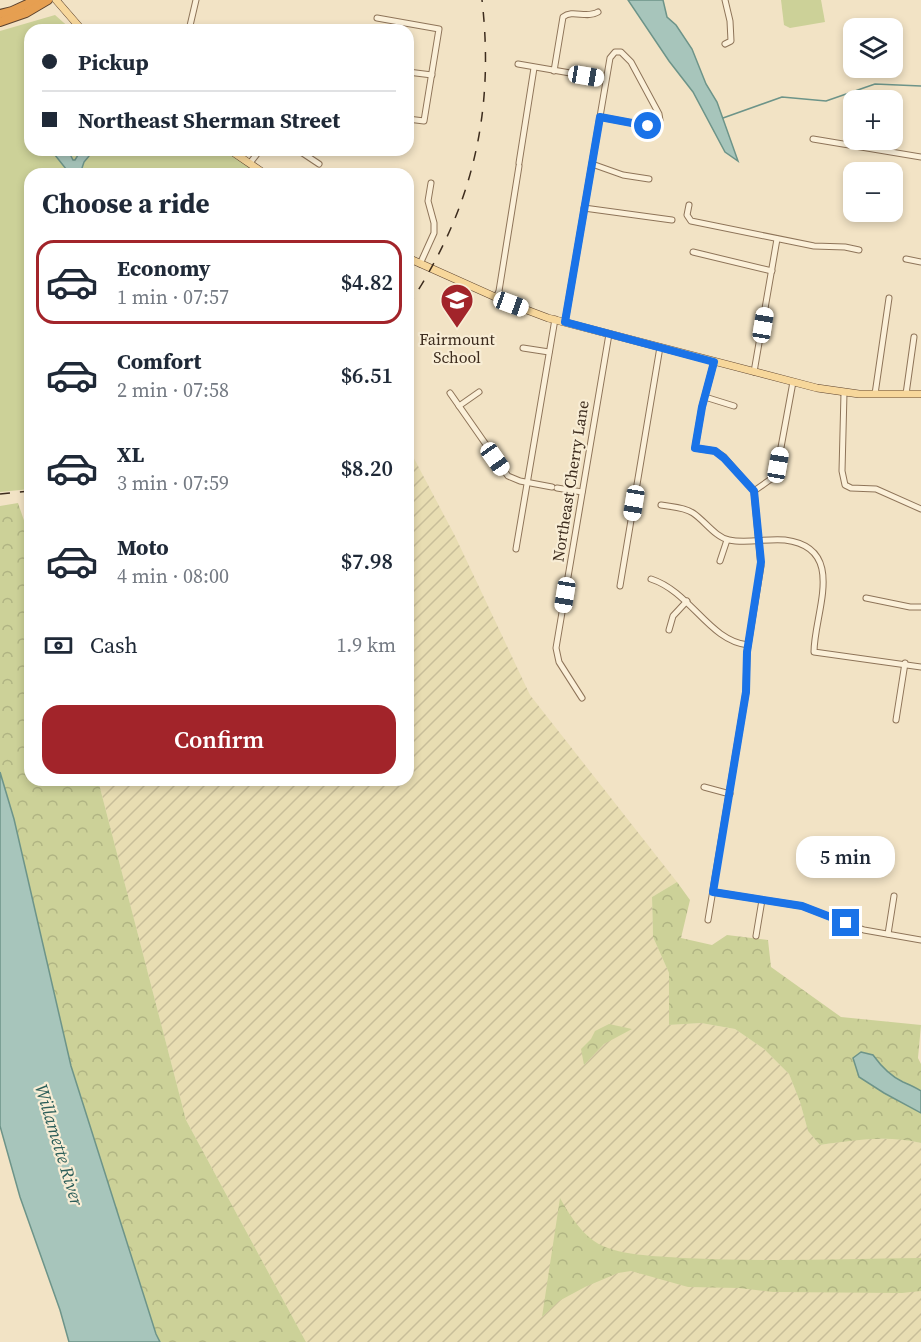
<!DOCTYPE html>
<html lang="en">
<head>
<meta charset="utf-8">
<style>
  :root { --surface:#fff; --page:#f2f2f3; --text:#1f2937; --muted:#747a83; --line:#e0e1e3; --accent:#a2242a }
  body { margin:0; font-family:"Source Serif 4",serif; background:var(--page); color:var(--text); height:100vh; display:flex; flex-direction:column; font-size:22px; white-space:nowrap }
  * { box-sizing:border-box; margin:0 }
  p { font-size:20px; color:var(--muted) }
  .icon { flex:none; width:33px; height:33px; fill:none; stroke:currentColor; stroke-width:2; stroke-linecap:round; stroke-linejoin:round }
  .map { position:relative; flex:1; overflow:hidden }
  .side { position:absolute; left:24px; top:168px; width:390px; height:618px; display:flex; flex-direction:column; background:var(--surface); border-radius:18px; box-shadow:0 3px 9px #0003 }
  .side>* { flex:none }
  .banner { position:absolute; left:24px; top:24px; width:390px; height:132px; border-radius:18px; box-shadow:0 3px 9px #0003; display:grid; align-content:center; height:132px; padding:0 18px; background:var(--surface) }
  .controls { position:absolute; left:843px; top:18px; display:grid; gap:12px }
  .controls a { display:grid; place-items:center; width:60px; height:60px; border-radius:12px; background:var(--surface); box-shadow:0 3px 9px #0003; font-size:30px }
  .end { position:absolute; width:27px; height:27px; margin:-14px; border:8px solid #1a73e8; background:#fff; box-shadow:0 0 0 3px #fff }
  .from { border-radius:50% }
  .bubble { position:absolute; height:42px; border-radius:18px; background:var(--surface); box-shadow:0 3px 9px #0003; font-size:20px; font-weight:600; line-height:42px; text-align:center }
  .car { position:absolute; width:18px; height:36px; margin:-18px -9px; border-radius:8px; box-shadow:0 0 4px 2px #0007; background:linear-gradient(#fff 24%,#345 0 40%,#fff 0 76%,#345 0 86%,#fff 0) }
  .banner b { display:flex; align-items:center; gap:21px; height:57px; font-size:22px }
  .banner b+b { border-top:2px solid var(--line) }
  .banner i { width:15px; height:15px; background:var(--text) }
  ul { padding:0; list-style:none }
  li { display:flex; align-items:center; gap:18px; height:84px; margin:0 12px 9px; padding:0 6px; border:3px solid transparent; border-radius:18px }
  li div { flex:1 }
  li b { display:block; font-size:22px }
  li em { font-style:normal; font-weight:600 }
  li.current { border-color:var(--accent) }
  li>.icon { width:54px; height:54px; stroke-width:1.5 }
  h2 { padding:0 18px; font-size:27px; line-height:72px }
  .pay { display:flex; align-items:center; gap:15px; height:66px; padding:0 18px; font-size:22px }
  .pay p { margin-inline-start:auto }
  .button { display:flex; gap:12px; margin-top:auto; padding:12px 18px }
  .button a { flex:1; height:69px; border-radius:18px; background:var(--accent); color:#fff; font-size:24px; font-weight:600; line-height:69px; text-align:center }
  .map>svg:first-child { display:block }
  .farmland { fill:url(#farmland-furrows) }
  .green { fill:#ccd198 }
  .forest { fill:url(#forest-crowns) }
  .water { fill:#a7c5bb; stroke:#6d9489; stroke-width:1.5 }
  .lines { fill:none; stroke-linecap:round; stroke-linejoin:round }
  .stream { stroke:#6d9489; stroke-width:1.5 }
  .minor-casing { stroke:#8e7459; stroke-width:7 }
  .major-casing { stroke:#5c422e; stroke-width:8 }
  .highway-casing { stroke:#5c422e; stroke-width:10 }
  .minor { stroke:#fbf0d9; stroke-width:5 }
  .major { stroke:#f7d79b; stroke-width:7 }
  .highway { stroke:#e69f51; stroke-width:8 }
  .rail { stroke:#3d2c1e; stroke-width:1.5; stroke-dasharray:10 10; stroke-linecap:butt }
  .route { stroke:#1a73e8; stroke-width:8 }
  .labels { text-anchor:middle; stroke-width:4.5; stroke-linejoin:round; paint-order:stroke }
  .poi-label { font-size:16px; fill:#3d2c1e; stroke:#f8edd5 }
  .street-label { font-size:16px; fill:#3d2c1e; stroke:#f8edd5 }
  .water-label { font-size:18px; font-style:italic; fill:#2c5e59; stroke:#f8edd5 }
</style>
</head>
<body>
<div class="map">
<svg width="921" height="1342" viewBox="0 0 921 1342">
  <defs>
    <pattern id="farmland-furrows" width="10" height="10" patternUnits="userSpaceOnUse" patternTransform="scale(1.5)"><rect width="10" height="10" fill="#e8ddb2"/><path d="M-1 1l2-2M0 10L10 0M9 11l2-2" fill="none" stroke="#c8be99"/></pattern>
    <pattern id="forest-crowns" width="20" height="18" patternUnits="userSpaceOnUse" patternTransform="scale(1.5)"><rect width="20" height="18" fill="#ccd198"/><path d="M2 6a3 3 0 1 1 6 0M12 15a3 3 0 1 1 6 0" fill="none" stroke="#b0b483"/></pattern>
  </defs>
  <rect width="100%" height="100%" fill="#f2e3c5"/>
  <path class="farmland" d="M 408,447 L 455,536 L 530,695 L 677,882 L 652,897 L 653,937 L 669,973 L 669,1025 L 701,1023 L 735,1029 L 764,1049 L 789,1074 L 800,1102 L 808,1131 L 820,1145 L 859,1139 L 902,1139 L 921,1143 L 921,1342 L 306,1342 L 186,1120 L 98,780 L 408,780 Z"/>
  <g class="green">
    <path d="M 781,0 L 821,0 L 825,22 L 790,28 L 784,25 Z"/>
    <path d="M 55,15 L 72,30 L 30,30 L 30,150 L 230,150 L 266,174 L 30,174 L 30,489 L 0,492 L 0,31 Z"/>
  </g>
  <g class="forest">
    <path d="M 18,503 L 30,538 L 30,780 L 98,780 L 186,1120 L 306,1342 L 160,1342 L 156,1334 L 71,1066 L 14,819 L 0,772 L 0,506 Z"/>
    <path d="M 677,882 L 690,900 L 681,938 L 712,945 L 727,935 L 768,940 L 771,967 L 841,1017 L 921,1025 L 918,1058 L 921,1064 L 921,1143 C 887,1135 854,1140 820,1145 L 808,1131 L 800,1102 L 789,1074 L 764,1049 L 735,1029 L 701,1023 L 669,1025 L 669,973 L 653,937 L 652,897 Z"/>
    <path d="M 609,1024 L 632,1029 L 604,1044 L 584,1065 L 581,1049 L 591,1039 L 595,1031 Z"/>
    <path d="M 560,1198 C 569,1214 579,1230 594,1241 C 615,1256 658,1256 683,1258 C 762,1262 842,1259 921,1258 L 921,1291 L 902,1293 L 773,1292 L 739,1288 L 688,1287 L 631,1271 L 618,1273 L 585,1287 L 559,1301 L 542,1317 Z"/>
  </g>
  <g class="water">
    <path d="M 628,0 L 663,0 L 667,17 L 676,25 L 692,49 L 706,84 L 717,102 L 738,161 L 725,152 L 693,92 L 669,61 Z"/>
    <path d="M 51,150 L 68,150 L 73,160 L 75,160 L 81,150 L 94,150 L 84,162 L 80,174 L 70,174 Z"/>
    <path d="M 0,772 L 14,819 L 71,1066 L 156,1334 L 160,1342 L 69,1342 L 60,1310 L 20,1197 L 0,1126 Z"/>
    <path d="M 861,1052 L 873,1055 C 881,1066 890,1076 903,1082 C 910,1085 915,1087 921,1091 L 921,1113 L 884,1093 L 859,1077 L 853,1058 Z"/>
  </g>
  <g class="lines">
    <path class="stream" d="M 723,118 L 782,97 L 826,101 L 875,84 L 921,86"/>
    <g class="minor-casing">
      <g id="minor">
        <path d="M 377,18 L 439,29 L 424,121 L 408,119"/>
        <path d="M 189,30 L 196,0"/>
        <path d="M 725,44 L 731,41 L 730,21 L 725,0"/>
        <path d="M 518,64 L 605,79"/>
        <path d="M 554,71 L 563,17 C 573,9 586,19 598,12"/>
        <path d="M 408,72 L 432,75"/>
        <path d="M 813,139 L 921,157"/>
        <path d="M 298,150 L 319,164"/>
        <path d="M 250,163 L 260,150"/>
        <path d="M 519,163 L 534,68"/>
        <path d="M 592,164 L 623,175 L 649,179"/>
        <path d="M 689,205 L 687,215 L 691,221 L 814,246 L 845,247 L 859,250"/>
        <path d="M 584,208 L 672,220"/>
        <path d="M 693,252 L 772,271"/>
        <path d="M 906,259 L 921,262"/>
        <path d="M 420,264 L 434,233 L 434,223 L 428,201 L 431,183"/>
        <path d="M 496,298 L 499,291 L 519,166"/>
        <path d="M 565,322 L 610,58 L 615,52 L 621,52 L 631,62 L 659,114 L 660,120 L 655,125 L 648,126 L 600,117"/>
        <path d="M 523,348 L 549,352"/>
        <path d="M 714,362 L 702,407 L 695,448 L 715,451 L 724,457 L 754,491"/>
        <path d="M 754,372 L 777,239"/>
        <path d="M 450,393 L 508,476 L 520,481 L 552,487"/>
        <path d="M 844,393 L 842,471 L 845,485 L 851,488 L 876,489 L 921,509"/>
        <path d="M 875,394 L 889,298"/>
        <path d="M 906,394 L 914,337"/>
        <path d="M 705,397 L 734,406"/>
        <path d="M 459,406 L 479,392"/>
        <path d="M 557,488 L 582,492"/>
        <path d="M 661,505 C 672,507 684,507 693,513 C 705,521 715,537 729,540 C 747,544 767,538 785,540 C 848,548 814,613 814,652 L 921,667"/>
        <path d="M 516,549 L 555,319"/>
        <path d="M 720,561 L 727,540"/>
        <path d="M 651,579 C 691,592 709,641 748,645"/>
        <path d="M 620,586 L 660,347"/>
        <path d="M 866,598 L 910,607 L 921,607"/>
        <path d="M 669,630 L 673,616 L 687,601"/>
        <path d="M 582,698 L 559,662 L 556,648 L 609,334"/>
        <path d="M 896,720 L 905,663"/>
        <path d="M 704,787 L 730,794"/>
        <path d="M 713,892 L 802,906 L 864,930 L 921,940"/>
        <path d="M 708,920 L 746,692 L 747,652 L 761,566 L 754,491 L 771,479 L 777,469 L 793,382"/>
        <path d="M 888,934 L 894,896"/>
        <path d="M 756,936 L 762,900"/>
      </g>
    </g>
    <g class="major-casing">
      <g id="major">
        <path d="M 56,0 L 82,30"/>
        <path d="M 230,150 L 265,174"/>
        <path d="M 408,258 L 511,304 L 548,318 L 817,388 L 859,394 L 921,394"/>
      </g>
    </g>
    <g class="highway-casing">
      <g id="highway">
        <path d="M 0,14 L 12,11 L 36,0"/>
        <path d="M 0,22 L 26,13 L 48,0"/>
      </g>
    </g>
    <use href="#minor" class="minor"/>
    <use href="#major" class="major"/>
    <use href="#highway" class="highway"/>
    <g class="rail">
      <path d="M 408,306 C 472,210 495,114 482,0"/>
      <path d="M 0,494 L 30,491"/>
    </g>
  </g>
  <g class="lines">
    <path class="route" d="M 648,126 L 600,117 L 565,322 L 714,362 L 702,407 L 695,448 L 715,451 L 724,458 L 754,491 L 761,562 L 747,652 L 746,692 L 713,892 L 802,906 L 846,923"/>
  </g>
  <defs>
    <g id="school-pin" transform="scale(1.725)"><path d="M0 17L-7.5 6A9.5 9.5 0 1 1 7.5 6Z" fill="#a2242a" stroke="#f8edd5"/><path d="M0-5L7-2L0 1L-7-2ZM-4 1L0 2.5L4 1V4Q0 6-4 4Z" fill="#fff"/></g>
  </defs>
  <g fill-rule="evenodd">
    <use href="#school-pin" x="457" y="300"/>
  </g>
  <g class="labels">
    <g class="poi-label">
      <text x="457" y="345">Fairmount<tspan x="457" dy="18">School</tspan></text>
    </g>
    <g class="street-label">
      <text transform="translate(570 481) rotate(-81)" y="6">Northeast Cherry Lane</text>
    </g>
    <g class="water-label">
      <text transform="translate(59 1145) rotate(73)" y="6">Willamette River</text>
    </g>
  </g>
</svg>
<div class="controls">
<a><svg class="icon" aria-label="layers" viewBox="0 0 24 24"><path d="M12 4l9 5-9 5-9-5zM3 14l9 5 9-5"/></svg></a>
<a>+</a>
<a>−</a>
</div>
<i class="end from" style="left:648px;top:126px"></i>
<i class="end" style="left:846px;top:923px"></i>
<div class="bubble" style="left:796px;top:836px;width:99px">5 min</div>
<i class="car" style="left:586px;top:76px;rotate:99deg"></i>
<i class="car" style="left:511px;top:304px;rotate:110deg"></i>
<i class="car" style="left:763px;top:325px;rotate:9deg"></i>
<i class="car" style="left:495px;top:459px;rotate:145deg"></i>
<i class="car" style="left:778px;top:465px;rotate:10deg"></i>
<i class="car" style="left:634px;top:503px;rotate:189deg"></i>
<i class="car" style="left:565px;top:595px;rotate:189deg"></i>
<div class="banner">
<b><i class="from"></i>Pickup</b>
<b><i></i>Northeast Sherman Street</b>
</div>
<section class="side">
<h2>Choose a ride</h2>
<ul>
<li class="current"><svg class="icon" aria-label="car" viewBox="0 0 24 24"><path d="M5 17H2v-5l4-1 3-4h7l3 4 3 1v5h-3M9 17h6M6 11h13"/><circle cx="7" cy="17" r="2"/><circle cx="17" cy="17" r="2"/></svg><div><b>Economy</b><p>1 min · 07:57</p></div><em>$4.82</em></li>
<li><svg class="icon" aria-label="car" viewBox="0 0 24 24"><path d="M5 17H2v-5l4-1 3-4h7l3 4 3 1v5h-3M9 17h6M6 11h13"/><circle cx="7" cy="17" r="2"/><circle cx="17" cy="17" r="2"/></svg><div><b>Comfort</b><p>2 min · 07:58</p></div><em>$6.51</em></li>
<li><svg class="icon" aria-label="car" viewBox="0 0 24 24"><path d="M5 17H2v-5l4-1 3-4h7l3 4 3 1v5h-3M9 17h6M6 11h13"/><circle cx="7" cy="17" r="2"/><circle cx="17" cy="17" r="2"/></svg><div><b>XL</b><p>3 min · 07:59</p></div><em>$8.20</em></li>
<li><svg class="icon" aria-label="car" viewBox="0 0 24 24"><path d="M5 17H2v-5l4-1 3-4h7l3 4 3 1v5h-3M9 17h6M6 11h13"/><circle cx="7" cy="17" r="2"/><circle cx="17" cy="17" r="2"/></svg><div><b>Moto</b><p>4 min · 08:00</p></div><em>$7.98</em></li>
</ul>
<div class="pay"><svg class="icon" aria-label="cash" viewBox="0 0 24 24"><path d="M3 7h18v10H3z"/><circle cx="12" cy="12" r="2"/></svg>Cash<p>1.9 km</p></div>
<div class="button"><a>Confirm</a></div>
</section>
</div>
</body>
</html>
